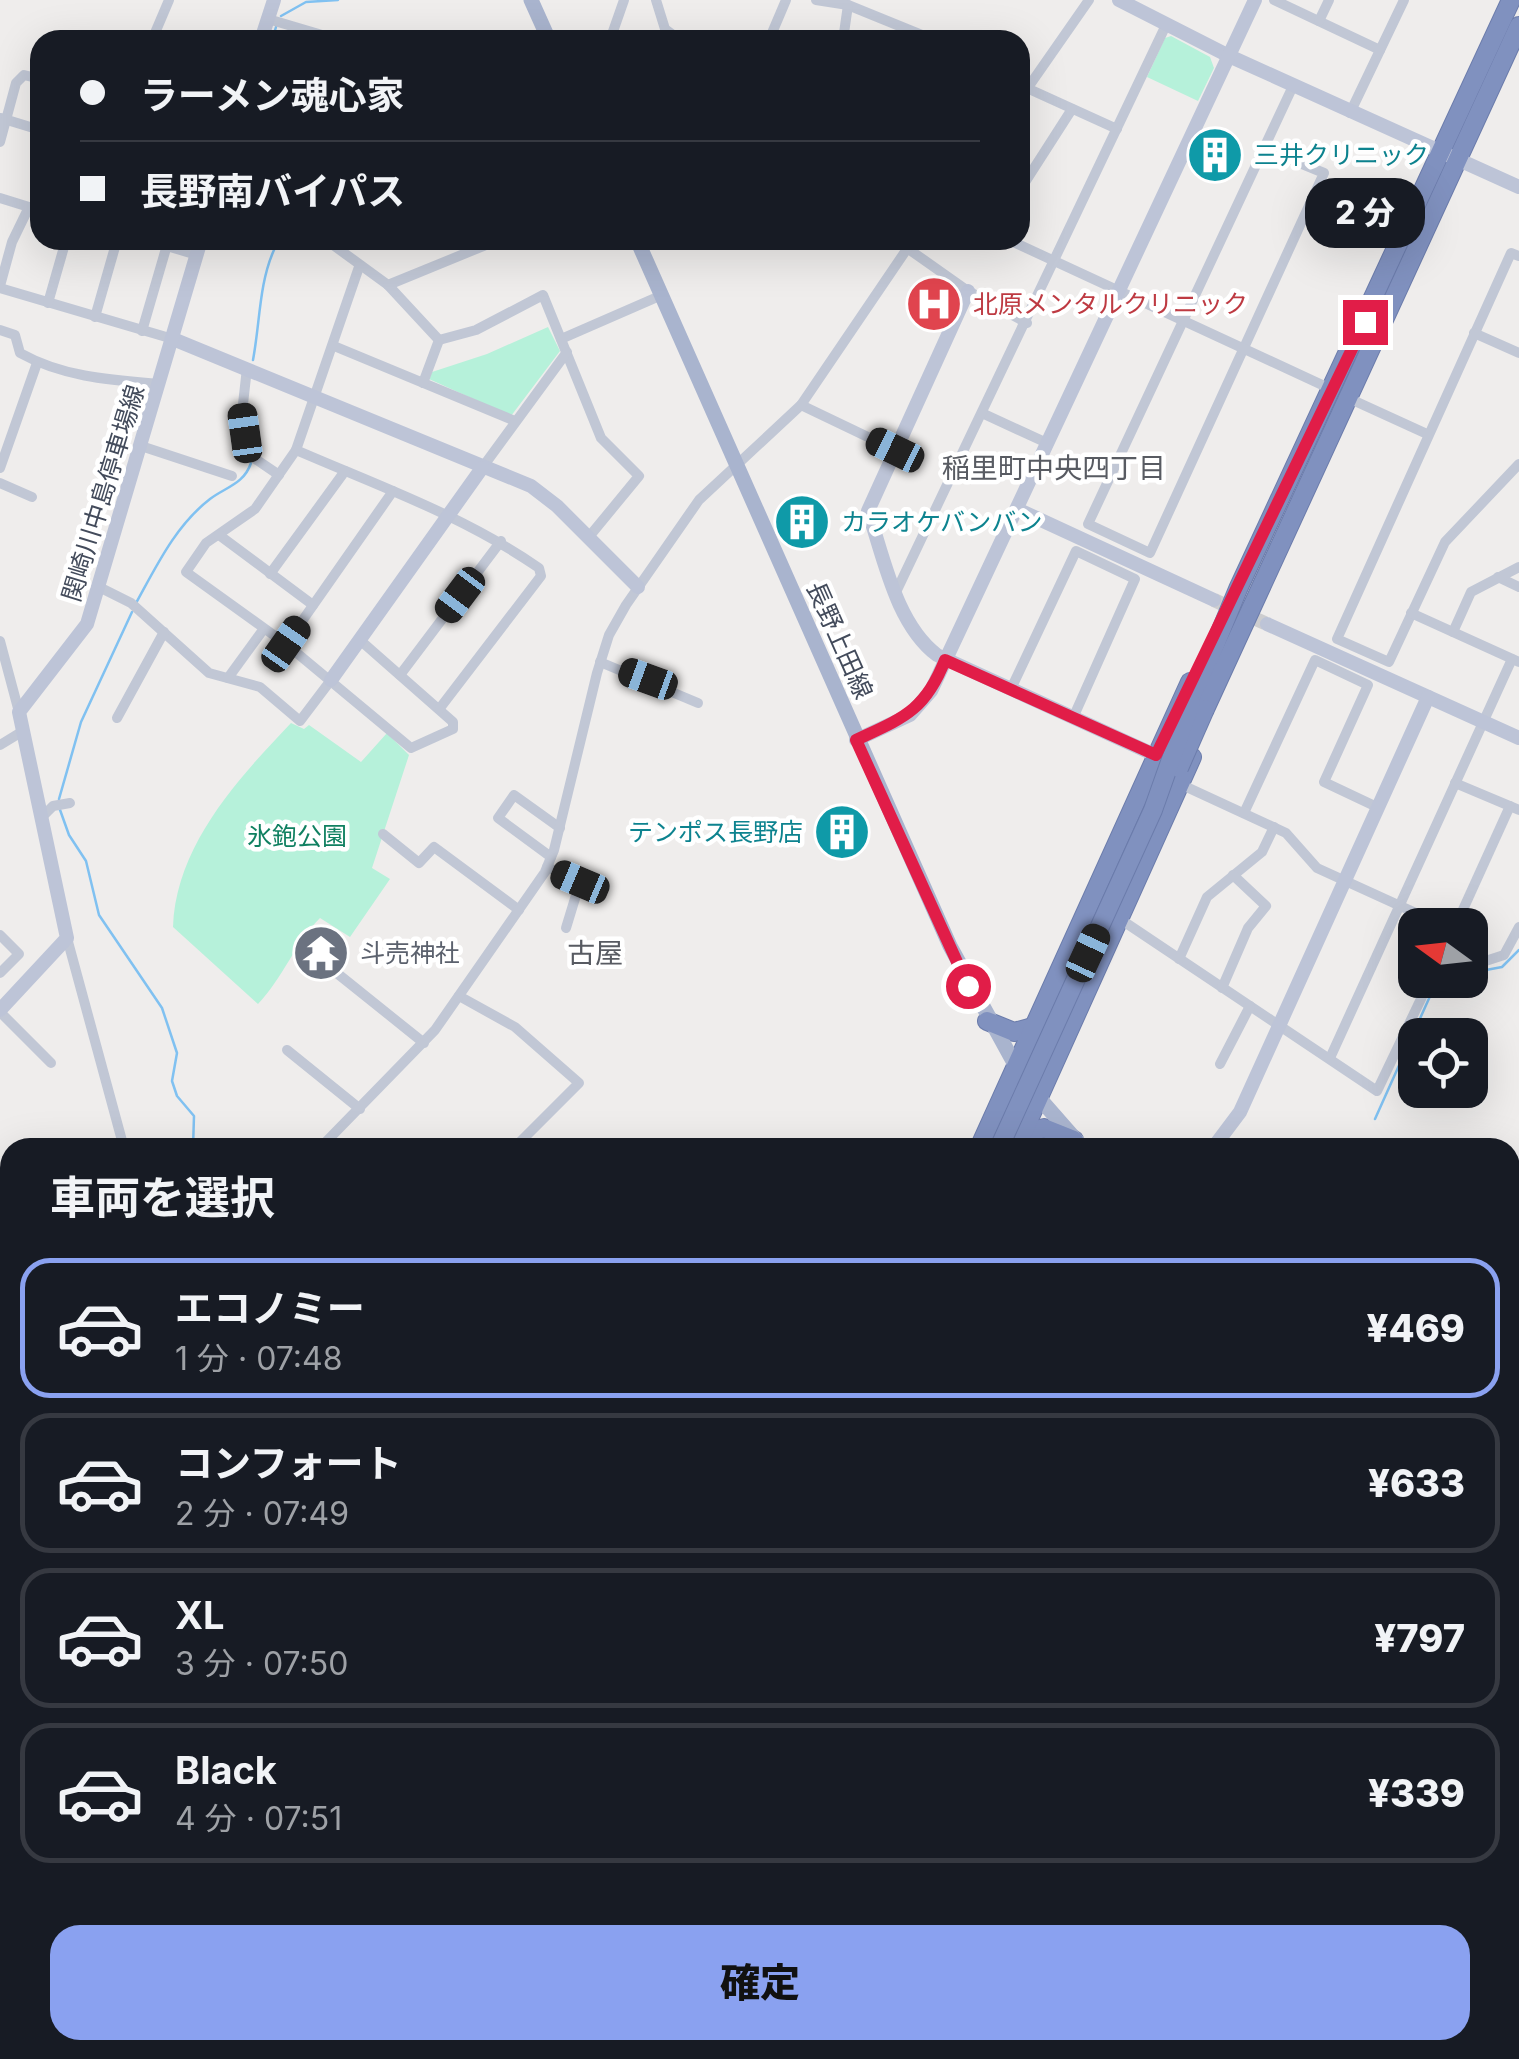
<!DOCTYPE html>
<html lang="ja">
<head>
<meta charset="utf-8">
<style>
  :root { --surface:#171b24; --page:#242831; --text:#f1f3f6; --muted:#9ea1a6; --line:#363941; --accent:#8aa1f0 }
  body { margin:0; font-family:Inter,"Noto Sans JP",sans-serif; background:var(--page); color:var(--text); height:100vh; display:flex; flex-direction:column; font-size:38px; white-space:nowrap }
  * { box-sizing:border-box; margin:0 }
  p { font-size:32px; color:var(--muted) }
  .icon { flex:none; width:55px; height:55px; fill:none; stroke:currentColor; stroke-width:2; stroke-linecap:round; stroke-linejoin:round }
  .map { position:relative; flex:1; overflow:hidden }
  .details { position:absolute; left:0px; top:1138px; width:1520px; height:922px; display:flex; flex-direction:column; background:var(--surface); border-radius:30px 30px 0 0; box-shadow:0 10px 40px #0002 }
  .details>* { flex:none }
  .hud { position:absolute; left:30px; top:30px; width:1000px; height:220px; border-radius:30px; box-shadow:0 10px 40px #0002; display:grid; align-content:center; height:220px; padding:0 50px; background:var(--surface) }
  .needle { width:65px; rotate:285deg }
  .buttons { position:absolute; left:1398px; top:908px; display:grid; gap:20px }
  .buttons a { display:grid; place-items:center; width:90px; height:90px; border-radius:20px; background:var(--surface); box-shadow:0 10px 40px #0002; font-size:50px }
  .end { position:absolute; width:45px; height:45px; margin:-22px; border:12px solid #e11d48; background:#fff; box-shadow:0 0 0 5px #fff }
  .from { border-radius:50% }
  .bubble { position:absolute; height:70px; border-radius:30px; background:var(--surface); box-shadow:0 10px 40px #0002; font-size:32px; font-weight:800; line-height:70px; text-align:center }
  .car { position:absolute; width:30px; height:60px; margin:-30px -15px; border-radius:12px; box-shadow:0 0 8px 2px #0007; background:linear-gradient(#222 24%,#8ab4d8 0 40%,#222 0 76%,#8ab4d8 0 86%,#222 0) }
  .hud b { display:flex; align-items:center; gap:35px; height:95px; font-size:38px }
  .hud b+b { border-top:2px solid var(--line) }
  .hud i { width:25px; height:25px; background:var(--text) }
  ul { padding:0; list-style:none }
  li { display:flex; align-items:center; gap:30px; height:140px; margin:0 20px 15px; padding:0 30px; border:5px solid var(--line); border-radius:30px }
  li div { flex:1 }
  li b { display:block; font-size:38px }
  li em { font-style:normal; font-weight:800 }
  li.on { border-color:var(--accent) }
  li>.icon { width:90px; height:90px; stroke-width:1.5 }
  h2 { padding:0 50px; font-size:45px; line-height:120px }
  .cta { display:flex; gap:20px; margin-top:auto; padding:20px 50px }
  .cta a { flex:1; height:115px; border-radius:30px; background:var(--accent); color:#111; font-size:40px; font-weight:800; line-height:115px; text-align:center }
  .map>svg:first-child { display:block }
  .education { fill:#e0dede }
  .green { fill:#b6f1da }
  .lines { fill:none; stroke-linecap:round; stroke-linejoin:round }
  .stream { stroke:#80c1f1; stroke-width:2.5 }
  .secondary-tunnel { stroke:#cdcdcf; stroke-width:14; stroke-dasharray:14 7; stroke-linecap:butt }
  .highway-casing { stroke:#6b7cab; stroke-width:20 }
  .street { stroke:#c1c7d5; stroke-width:10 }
  .secondary { stroke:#bdc4d7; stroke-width:14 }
  .primary { stroke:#a9b4ce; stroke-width:15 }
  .highway { stroke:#8091bf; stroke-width:18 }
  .highway-bridge-casing { stroke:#6b7cab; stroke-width:20; stroke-linecap:butt }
  .highway-bridge { stroke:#8091bf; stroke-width:18 }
  .route { stroke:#e11d48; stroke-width:12 }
  .labels { text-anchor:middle; stroke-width:9; stroke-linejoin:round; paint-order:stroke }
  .culture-label { font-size:25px; fill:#0d838f; stroke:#fff; text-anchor:start }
  .health-label { font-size:25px; fill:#be3a42; stroke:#fff; text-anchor:start }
  .street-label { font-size:25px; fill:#434b5b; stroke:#fff }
  .park-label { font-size:25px; fill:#108061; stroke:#fff }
  .worship-label { font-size:25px; fill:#5b616d; stroke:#fff; text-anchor:start }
  .neighbourhood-label { font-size:28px; fill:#585b62; stroke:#fff }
</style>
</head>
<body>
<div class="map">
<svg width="1519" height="2059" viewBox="0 0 1519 2059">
  <rect width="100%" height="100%" fill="#efedec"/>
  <path class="education" d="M 25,2050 L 92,2050 L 103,2059 L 15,2059 Z"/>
  <g class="green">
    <path d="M 1171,36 L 1210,57 L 1214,68 L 1198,101 L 1147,77 L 1165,38 Z"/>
    <path d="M 548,327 L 560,351 L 511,416 L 429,379 L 432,372 L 487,354 Z"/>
    <path d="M 291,723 L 304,729 L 309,725 L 361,762 L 387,733 L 409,755 L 372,868 L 390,879 L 350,937 L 320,918 C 295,943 283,978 258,1004 L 173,927 C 176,845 238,779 291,723 Z"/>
  </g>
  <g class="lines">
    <g class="stream">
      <path d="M 281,16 L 306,2 L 338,0"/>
      <path d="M 272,40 L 276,27"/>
      <path d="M 253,360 C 260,323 259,283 274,250"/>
      <path d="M 247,414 L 252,446"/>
      <path d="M 135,605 C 156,567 175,526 210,499 C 226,487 244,484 251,463"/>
      <path d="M 59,799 L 81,722 L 132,612"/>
      <path d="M 59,807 L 69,835 L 86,861 L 99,915 L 162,1008 L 177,1053 L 172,1081 L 177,1096 L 194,1116 L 193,1148"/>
      <path d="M 1470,973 L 1502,967 L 1519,950"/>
      <path d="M 1375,1119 L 1431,994 L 1443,980"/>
      <path d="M 0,1344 L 10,1353"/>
      <path d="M 1510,1395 L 1519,1397"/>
      <path d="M 1510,1895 L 1519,1888"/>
      <path d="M 1238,2059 L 1241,2050"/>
    </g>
    <path class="secondary-tunnel" d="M 1214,600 L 1267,624"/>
    <g class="highway-casing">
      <g id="highway">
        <path d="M 1191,703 L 1238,589 L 1511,0"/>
        <path d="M 1205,709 L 1519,26"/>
        <path d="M 987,1021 L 1014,1032 L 1033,1027"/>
        <path d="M 1023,1134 L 1044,1128 L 1074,1140"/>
        <path d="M 979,1148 L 1190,682"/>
        <path d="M 1016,1148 L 1192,757"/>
        <path d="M 366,2059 L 376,2050"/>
        <path d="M 391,2059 L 401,2050"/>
      </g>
    </g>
    <g class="street">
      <path d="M 656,0 L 665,29 L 680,40"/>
      <path d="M 816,0 L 848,5 L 934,40"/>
      <path d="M 1274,0 L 1380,50"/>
      <path d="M 268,19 L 339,40"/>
      <path d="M 1319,21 L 1329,0"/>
      <path d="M 152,40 L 169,0"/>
      <path d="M 610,40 L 624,0"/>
      <path d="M 769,40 L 786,0"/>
      <path d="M 843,40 L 848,5"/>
      <path d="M 1029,89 L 1117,129"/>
      <path d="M 1020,99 L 1089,0"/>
      <path d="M 1350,113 L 1404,0"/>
      <path d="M 1,118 L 40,130"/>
      <path d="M 0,142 L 16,83 L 24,75 L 40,79"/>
      <path d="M 1263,148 L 1324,173 L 1150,553 L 1088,524 L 1293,86"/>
      <path d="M 1020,190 L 1072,109"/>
      <path d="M 0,198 L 29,207"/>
      <path d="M 147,240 L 197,255"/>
      <path d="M 260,240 L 279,245 L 329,242 L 388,285 L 439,340"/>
      <path d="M 1009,240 L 1333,390"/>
      <path d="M 907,248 L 968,291 L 1027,323"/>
      <path d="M 1519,256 L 1511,253 L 1337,639 L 1389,662 L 1445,542 L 1519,464"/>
      <path d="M 359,267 L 296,450 L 255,509 L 206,543 L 186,572 L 286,644 L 411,748 L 453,729 L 453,722 L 361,641"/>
      <path d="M 388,285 L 498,240"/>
      <path d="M 0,286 L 12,242 L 29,207 L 40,210"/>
      <path d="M 0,288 L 173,339"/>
      <path d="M 48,303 L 66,240"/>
      <path d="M 95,317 L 117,240"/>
      <path d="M 0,330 L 15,335 L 20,353 C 63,377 110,380 159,384"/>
      <path d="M 142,331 L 167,245"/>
      <path d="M 1474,333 L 1519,353"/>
      <path d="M 561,339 L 662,295"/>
      <path d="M 439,340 L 476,330 L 543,295 L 601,438 L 639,476 L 588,538"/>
      <path d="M 334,346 L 515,421"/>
      <path d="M 247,368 L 242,413 L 248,454 L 279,475"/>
      <path d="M 423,383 L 439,340"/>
      <path d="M 1346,397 L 1427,434"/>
      <path d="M 801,405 L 895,450"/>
      <path d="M 984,414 L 1047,443"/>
      <path d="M 141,446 L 232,476"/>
      <path d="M 296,450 C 379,486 464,516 539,568 L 541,576 L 440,708"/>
      <path d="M 0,468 L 37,363"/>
      <path d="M 482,468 L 567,352"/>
      <path d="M 0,483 L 32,497"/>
      <path d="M 219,535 L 313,605"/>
      <path d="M 270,574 L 345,471"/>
      <path d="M 1498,577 L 1519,587"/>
      <path d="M 99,587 L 131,603 L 209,673 L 260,687 L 300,721 L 331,680"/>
      <path d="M 896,592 L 1166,25"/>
      <path d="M 1411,613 L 1519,662"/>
      <path d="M 1453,632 L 1471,592 L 1519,567"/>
      <path d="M 0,641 L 19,712"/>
      <path d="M 286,644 L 393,491"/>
      <path d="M 600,662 L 698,703"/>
      <path d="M 400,675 L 501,541"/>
      <path d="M 228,678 L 263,630"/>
      <path d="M 1011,689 L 1076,551 L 1135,579 L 1073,718"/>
      <path d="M 117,718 L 164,632"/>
      <path d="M 0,745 L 23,731"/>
      <path d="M 1455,783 L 1519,810"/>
      <path d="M 1180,784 L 1286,833 L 1317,868 L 1442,925"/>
      <path d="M 1244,813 L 1315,660 L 1368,685 L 1324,782 L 1379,808"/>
      <path d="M 41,818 L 53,806 L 70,803"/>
      <path d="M 383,834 L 419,863 L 434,847 L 519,910"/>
      <path d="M 551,857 L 498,818 L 514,795 L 560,828"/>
      <path d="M 547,867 L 580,882 L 566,928"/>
      <path d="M 580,882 L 598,886"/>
      <path d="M 1120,919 L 1377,1091 L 1430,980"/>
      <path d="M 1456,925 L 1510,806"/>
      <path d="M 0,935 L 19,954 L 0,973"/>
      <path d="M 67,938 L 124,1148"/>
      <path d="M 1179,959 L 1207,897 L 1262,852 L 1274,827"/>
      <path d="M 1470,966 L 1504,955 L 1519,927"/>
      <path d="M 333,970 L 424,1043"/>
      <path d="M 1222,988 L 1248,928 L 1266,906 L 1233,875"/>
      <path d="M 459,996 L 515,1027 L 579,1083 L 514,1148"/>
      <path d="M 0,1012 L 51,1063"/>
      <path d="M 287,1050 L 360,1109"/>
      <path d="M 1330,1058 L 1512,659"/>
      <path d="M 1220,1064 L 1250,1006"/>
      <path d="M 320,1148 L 435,1030 L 545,872 L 554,850 L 597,673 L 609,635 L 626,605 L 699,500 L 801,405 L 913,240"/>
      <path d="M 486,1148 L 502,1148"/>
      <path d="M 0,1207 L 10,1218"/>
      <path d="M 0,1244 L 10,1238"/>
      <path d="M 0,1307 L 10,1298"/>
      <path d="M 0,1400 L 10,1410"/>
      <path d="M 1510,1401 L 1519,1403"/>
      <path d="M 10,1455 L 6,1459 L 10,1462"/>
      <path d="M 0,1532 L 10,1527"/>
      <path d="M 0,1623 L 10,1600"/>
      <path d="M 0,1746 L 10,1737"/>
      <path d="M 1510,1768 L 1519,1750"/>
      <path d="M 1510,1908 L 1519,1914"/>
      <path d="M 0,1940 L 10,1937"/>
      <path d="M 1510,1954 L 1519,1947"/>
      <path d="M 0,1964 L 10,1972"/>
      <path d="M 1510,2002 L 1519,1990"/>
      <path d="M 98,2050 L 107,2059"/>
      <path d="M 342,2050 L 343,2059"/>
      <path d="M 864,2050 L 875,2059"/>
      <path d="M 1313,2050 L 1323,2059"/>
      <path d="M 1453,2050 L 1455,2059"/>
      <path d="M 0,2058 L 0,2059"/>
      <path d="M 771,2059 L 771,2050"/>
      <path d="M 844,2059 L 852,2050"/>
      <path d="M 1059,2059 L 1072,2050"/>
      <path d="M 1333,2059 L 1347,2050"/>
      <path d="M 1465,2059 L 1472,2050"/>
    </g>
    <g class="secondary">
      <path d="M 1119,0 L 1229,56 L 1519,187"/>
      <path d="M 261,40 L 274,0"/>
      <path d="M 968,291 L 868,511 C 884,558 896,624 937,655 L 1155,755"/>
      <path d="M 173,339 L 531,486 L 557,506 L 638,587"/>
      <path d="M 1017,509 L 1214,600"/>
      <path d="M 1267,624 L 1519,738"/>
      <path d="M 331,680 L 482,468"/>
      <path d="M 856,740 L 910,715 L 931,691 L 1255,0"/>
      <path d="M 0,1010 L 67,938 L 19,712 L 87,624 L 201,240"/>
      <path d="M 1213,1148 L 1240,1112 L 1428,697"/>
      <path d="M 1031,2050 L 1048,2059"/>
    </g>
    <g class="primary">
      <path d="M 531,0 L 549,40"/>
      <path d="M 637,240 L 950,946 L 1019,1072"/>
      <path d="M 1033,1091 L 1083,1148"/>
      <path d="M 1510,1483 L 1519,1490"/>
    </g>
    <use href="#highway" class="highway"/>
    <g class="highway-bridge-casing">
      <g id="highway-bridge">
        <path d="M 1179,768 L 1205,709"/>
        <path d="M 999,1148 L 1153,810 L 1191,703"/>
      </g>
    </g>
    <use href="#highway-bridge" class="highway-bridge"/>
  </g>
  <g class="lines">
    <path class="route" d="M 968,986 L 856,740 C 903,718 925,711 945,660 L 1156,755 L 1365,322"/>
  </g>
  <defs>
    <g id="building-disc" transform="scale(2.875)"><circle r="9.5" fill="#0f9aa8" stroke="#fff"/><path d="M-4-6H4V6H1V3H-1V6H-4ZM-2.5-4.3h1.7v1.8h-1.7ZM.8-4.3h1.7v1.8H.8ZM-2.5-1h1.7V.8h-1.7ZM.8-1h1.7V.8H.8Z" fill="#fff"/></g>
    <g id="hospital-disc" transform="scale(2.875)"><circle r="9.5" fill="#e0444e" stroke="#fff"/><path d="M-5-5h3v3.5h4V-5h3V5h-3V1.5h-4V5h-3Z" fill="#fff"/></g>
    <g id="temple-disc" transform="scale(2.875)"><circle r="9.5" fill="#6b7280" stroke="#fff"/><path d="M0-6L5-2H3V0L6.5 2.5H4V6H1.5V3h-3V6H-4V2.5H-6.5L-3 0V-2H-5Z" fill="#fff"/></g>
  </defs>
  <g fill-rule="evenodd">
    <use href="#building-disc" x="1215" y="155"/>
    <use href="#hospital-disc" x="934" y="304"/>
    <use href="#building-disc" x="802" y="522"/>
    <use href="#building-disc" x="842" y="832"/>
    <use href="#temple-disc" x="321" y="953"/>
  </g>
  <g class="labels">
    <g class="culture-label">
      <text x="1254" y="164">三井クリニック</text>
      <text x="841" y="531">カラオケバンバン</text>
      <text x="803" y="841" text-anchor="end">テンポス長野店</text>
    </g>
    <g class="health-label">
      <text x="973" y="313">北原メンタルクリニック</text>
    </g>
    <g class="street-label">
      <text transform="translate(103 493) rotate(-73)" y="9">関崎川中島停車場線</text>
      <text transform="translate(840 640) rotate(66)" y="9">長野上田線</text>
    </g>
    <g class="park-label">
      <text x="297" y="845">氷鉋公園</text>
    </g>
    <g class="worship-label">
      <text x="360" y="962">斗売神社</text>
    </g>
    <g class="neighbourhood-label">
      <text x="1054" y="478">稲里町中央四丁目</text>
      <text x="595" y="963">古屋</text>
    </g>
  </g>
</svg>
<div class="buttons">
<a><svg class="needle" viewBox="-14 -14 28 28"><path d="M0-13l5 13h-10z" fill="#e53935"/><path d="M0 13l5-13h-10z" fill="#9ea1a6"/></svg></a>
<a><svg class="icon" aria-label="locate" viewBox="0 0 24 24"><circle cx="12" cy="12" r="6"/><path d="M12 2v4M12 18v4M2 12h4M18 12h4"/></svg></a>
</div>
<i class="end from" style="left:968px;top:986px"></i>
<i class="end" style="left:1365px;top:322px"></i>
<div class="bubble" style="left:1305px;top:178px;width:120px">2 分</div>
<i class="car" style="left:245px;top:433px;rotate:352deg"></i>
<i class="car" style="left:895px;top:450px;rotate:296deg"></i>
<i class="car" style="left:460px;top:595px;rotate:217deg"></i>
<i class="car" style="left:286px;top:644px;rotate:35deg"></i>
<i class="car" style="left:648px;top:679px;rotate:290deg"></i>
<i class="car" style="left:580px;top:882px;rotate:293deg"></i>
<i class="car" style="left:1088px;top:953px;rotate:25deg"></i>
<div class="hud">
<b><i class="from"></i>ラーメン魂心家</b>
<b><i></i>長野南バイパス</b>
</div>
<section class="details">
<h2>車両を選択</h2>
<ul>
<li class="on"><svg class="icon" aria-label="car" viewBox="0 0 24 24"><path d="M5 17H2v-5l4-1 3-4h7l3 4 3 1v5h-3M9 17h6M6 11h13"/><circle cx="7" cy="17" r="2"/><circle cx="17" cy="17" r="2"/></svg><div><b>エコノミー</b><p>1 分 · 07:48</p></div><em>¥469</em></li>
<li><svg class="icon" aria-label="car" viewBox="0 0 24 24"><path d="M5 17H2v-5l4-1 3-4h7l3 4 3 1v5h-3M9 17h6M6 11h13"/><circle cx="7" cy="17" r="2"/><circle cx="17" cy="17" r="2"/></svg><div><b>コンフォート</b><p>2 分 · 07:49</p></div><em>¥633</em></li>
<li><svg class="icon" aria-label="car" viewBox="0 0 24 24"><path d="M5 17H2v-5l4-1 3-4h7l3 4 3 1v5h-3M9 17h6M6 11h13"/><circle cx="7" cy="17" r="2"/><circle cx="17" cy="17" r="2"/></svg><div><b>XL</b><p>3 分 · 07:50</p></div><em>¥797</em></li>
<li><svg class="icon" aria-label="car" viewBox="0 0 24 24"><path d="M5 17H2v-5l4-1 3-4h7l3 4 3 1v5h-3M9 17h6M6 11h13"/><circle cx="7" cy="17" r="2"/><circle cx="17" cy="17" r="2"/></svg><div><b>Black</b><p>4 分 · 07:51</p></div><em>¥339</em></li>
</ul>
<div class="cta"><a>確定</a></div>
</section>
</div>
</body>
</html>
